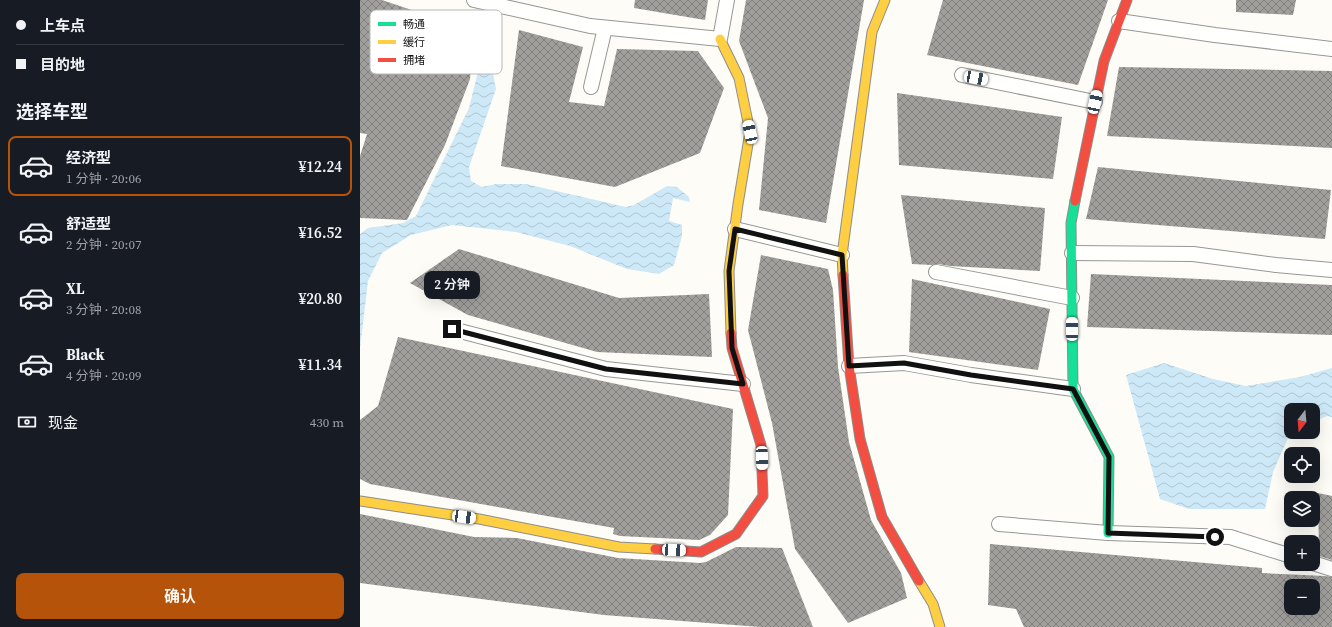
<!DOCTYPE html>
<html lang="zh">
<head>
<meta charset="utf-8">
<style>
  :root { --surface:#171b24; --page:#20242c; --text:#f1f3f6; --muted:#9ea1a6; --line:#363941; --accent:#b45309 }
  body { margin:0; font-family:"Source Serif 4","Noto Sans SC",serif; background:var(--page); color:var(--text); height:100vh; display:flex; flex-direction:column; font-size:15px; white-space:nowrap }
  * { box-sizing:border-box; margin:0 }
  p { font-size:13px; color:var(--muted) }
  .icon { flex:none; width:22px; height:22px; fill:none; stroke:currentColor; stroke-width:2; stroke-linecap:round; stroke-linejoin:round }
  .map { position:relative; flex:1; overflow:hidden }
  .side { display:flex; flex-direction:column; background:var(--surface); width:360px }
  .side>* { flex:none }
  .hud { display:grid; align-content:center; height:88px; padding:0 16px; background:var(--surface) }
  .needle { width:26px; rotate:196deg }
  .tools { position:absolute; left:924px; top:403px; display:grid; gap:8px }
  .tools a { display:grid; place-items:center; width:36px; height:36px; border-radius:8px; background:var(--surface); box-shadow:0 4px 16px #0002; font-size:20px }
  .end { position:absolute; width:18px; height:18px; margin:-9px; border:5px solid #111; background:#fff; box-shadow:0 0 0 2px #fff }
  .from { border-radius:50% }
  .bubble { position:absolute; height:28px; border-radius:8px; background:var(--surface); box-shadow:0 4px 16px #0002; font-size:13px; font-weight:600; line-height:28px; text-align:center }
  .car { position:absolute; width:12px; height:24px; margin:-12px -6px; border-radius:5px; box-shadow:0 0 3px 1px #0007; background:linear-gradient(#fff 24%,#345 0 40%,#fff 0 76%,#345 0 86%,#fff 0) }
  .hud b { display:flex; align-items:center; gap:14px; height:38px; font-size:15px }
  .hud b+b { border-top:1px solid var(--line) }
  .hud i { width:10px; height:10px; background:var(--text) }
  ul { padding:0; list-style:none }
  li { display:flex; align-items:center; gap:12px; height:60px; margin:0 8px 6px; padding:0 8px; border:2px solid transparent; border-radius:8px }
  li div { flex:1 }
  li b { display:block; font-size:15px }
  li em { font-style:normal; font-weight:600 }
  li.active { border-color:var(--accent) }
  li>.icon { width:36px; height:36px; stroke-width:1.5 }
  h2 { padding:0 16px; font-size:18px; line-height:48px }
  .pay { display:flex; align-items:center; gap:10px; height:44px; padding:0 16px; font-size:15px }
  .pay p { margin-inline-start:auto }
  .button { display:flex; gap:8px; margin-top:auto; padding:8px 16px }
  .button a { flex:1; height:46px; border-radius:8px; background:var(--accent); color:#fff; font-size:16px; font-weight:600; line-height:46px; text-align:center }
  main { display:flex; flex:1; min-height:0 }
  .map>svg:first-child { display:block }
  .water { fill:url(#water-waves) }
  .building { fill:url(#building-cross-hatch); fill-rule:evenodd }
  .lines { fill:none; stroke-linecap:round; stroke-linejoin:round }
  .street-casing { stroke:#979795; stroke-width:16 }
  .fast-casing { stroke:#8e8d8b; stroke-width:11 }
  .slow-casing { stroke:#8e8d8b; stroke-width:11 }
  .jam-casing { stroke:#8e8d8b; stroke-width:11 }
  .street { stroke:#fffffe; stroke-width:14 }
  .fast { stroke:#16e098; stroke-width:9 }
  .slow { stroke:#ffcf43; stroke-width:9 }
  .jam { stroke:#f24e42; stroke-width:9 }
  .route { stroke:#111; stroke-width:5 }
  .key { fill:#fff; stroke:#b8b8b8; stroke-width:1 }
  .key-label { font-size:11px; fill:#111 }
</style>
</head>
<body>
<main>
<section class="side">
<div class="hud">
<b><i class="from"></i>上车点</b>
<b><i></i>目的地</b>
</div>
<h2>选择车型</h2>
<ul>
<li class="active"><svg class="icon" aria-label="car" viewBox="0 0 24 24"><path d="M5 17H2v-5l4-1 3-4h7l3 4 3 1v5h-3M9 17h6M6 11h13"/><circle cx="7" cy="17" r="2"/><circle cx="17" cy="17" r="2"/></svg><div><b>经济型</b><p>1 分钟 · 20:06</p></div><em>¥12.24</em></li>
<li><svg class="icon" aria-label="car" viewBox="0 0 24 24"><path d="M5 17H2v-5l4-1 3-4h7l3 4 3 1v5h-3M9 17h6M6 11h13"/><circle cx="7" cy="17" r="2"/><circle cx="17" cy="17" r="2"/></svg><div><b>舒适型</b><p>2 分钟 · 20:07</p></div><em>¥16.52</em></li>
<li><svg class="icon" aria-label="car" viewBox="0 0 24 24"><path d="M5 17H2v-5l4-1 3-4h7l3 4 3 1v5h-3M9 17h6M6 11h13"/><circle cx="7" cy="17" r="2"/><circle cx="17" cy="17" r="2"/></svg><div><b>XL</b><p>3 分钟 · 20:08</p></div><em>¥20.80</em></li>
<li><svg class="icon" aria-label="car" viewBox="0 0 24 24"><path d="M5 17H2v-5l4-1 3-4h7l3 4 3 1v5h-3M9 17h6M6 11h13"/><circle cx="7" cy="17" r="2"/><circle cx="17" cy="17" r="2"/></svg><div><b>Black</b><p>4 分钟 · 20:09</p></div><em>¥11.34</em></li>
</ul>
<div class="pay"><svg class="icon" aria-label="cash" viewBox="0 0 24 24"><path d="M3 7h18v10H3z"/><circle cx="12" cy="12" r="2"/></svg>现金<p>430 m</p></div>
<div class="button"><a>确认</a></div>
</section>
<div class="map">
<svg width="972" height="627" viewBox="0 0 972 627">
  <defs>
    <pattern id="water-waves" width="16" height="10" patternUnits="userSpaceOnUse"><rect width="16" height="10" fill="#cde8f7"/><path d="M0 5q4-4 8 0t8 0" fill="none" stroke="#afc6d3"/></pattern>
    <pattern id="building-cross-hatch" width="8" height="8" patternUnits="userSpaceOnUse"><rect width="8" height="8" fill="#a19f9c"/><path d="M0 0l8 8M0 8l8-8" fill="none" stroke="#82807e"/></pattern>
  </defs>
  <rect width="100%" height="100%" fill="#fdfcf7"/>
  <g class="water">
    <path d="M 131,36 L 138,39 L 133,74 L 136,89 L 109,167 L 111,181 L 122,187 L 136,184 L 166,184 L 266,207 L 274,205 L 307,186 L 317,187 L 329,197 L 330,202 L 313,198 L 309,221 L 322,225 L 322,236 L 314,265 L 299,274 L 267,269 L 210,246 L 156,232 L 92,225 L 51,235 L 22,253 L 8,281 L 0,348 L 0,234 L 8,228 L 43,223 L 56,216 L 109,108 L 126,39 Z"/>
    <path d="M 804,363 L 853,379 L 886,386 L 940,377 L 972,368 L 972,417 L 967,416 L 953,422 L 953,410 L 931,410 L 931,431 L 913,472 L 905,509 L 829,509 L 800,499 L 766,375 Z"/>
  </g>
  <g class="building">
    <path d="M 0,0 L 22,0 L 114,31 L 110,79 L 85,145 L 47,220 L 0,218 L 0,156 L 7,134 L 0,133 Z"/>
    <path d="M 275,0 L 348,0 L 345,20 L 274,8 Z"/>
    <path d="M 386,0 L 504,0 L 466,223 L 399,210 L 408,118 L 379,41 Z"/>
    <path d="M 583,0 L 748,0 L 718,85 L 567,55 Z"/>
    <path d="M 876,0 L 936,0 L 933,15 L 876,12 Z"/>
    <path d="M 159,30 L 223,47 L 209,102 L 244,106 L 257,49 L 338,51 L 364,88 L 340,153 L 255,187 L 141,166 Z"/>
    <path d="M 759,67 L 972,71 L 972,148 L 747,136 Z"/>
    <path d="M 537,93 L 702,117 L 693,179 L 539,165 Z"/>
    <path d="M 738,167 L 971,190 L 965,239 L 726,219 Z"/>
    <path d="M 541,195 L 685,208 L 680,271 L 590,266 L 578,264 L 572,265 L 552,264 Z"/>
    <path d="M 99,249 L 259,298 L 349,294 L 352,357 L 237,352 L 108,315 L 50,283 Z"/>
    <path d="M 401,255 L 468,269 L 473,290 L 478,367 L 489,442 L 511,520 L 541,573 L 547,598 L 488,623 L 435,549 L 412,423 L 388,330 Z"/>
    <path d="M 731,274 L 972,285 L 972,335 L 727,327 Z"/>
    <path d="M 552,279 L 690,309 L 678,370 L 549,352 Z"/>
    <path d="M 38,337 L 373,409 L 368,515 L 350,535 L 339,540 L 260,536 L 253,534 L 254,528 L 10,484 L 0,479 L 0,420 L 18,406 Z"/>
    <path d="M 958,493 L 972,496 L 972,560 L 959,556 Z"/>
    <path d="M 0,514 L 114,537 L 157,538 L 258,558 L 340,563 L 346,562 L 376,547 L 422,548 L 453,627 L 400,627 L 244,615 L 0,583 Z"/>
    <path d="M 630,544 L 902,568 L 902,573 L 965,576 L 972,577 L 972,627 L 664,627 L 656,609 L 628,605 ZM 931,586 L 953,586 L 953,608 L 931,608 Z"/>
  </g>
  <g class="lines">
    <g class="street-casing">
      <g id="street">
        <path d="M 114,0 L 230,26 L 360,39 L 367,0"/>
        <path d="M 759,21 L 855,35 L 972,49"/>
        <path d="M 602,75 L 735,102"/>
        <path d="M 231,87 L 245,28"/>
        <path d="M 375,229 L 482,255"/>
        <path d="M 712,253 L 833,254 L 916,265 L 972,270"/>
        <path d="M 576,272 L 712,298"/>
        <path d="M 92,329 L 246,369 L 383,384"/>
        <path d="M 489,366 L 544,363 L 611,375 L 713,389"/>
        <path d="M 639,524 L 748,533 L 870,537 L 931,556"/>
        <path d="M 953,563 L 972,569"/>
      </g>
    </g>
    <g class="fast-casing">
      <path id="fast" d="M 715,201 L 711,223 L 713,389 L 749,457 L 748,533"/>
    </g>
    <g class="slow-casing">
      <g id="slow">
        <path d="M 360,39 L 379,78 L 390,132 L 378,204 L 369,271 L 371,333"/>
        <path d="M 483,275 L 482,255 L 512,32 L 525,0"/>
        <path d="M 0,501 L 119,519 L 259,547 L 295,549"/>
        <path d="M 559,581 L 573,604 L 580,627"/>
      </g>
    </g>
    <g class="jam-casing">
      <g id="jam">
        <path d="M 715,201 L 744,61 L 767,0"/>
        <path d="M 483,275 L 489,366 L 500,439 L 522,517 L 559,581"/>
        <path d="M 295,549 L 341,552 L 376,534 L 403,496 L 401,445 L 372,348 L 371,333"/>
      </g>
    </g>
    <use href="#street" class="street"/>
    <use href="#fast" class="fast"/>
    <use href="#slow" class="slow"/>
    <use href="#jam" class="jam"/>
  </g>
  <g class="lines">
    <path class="route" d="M 92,329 L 246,369 L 383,384 L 372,348 L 369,271 L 375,229 L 482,255 L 489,366 L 544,363 L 611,375 L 713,389 L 749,457 L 748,533 L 855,537"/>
  </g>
  <rect x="10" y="10" width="132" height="64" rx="6" class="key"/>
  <rect x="18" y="22" width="18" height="4" fill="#16e098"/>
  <rect x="18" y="40" width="18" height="4" fill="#ffcf43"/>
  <rect x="18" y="58" width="18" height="4" fill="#f24e42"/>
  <g class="key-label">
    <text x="43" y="28">畅通</text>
    <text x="43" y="46">缓行</text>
    <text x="43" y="64">拥堵</text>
  </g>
</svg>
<div class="tools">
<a><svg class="needle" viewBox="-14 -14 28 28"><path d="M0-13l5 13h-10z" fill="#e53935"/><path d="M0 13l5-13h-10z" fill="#9ea1a6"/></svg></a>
<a><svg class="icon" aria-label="locate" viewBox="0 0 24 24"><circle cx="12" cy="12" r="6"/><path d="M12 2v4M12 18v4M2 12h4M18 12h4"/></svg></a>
<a><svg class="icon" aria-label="layers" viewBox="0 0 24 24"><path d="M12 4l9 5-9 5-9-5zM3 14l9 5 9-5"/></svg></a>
<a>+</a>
<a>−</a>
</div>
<i class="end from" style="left:855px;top:537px"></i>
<i class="end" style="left:92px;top:329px"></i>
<div class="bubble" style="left:64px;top:271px;width:56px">2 分钟</div>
<i class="car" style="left:616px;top:78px;rotate:101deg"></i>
<i class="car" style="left:735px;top:102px;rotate:12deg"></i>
<i class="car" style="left:390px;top:132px;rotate:348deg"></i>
<i class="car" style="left:712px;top:329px;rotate:0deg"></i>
<i class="car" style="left:402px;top:458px;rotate:178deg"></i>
<i class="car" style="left:104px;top:517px;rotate:98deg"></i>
<i class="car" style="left:314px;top:550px;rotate:93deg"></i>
</div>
</main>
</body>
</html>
